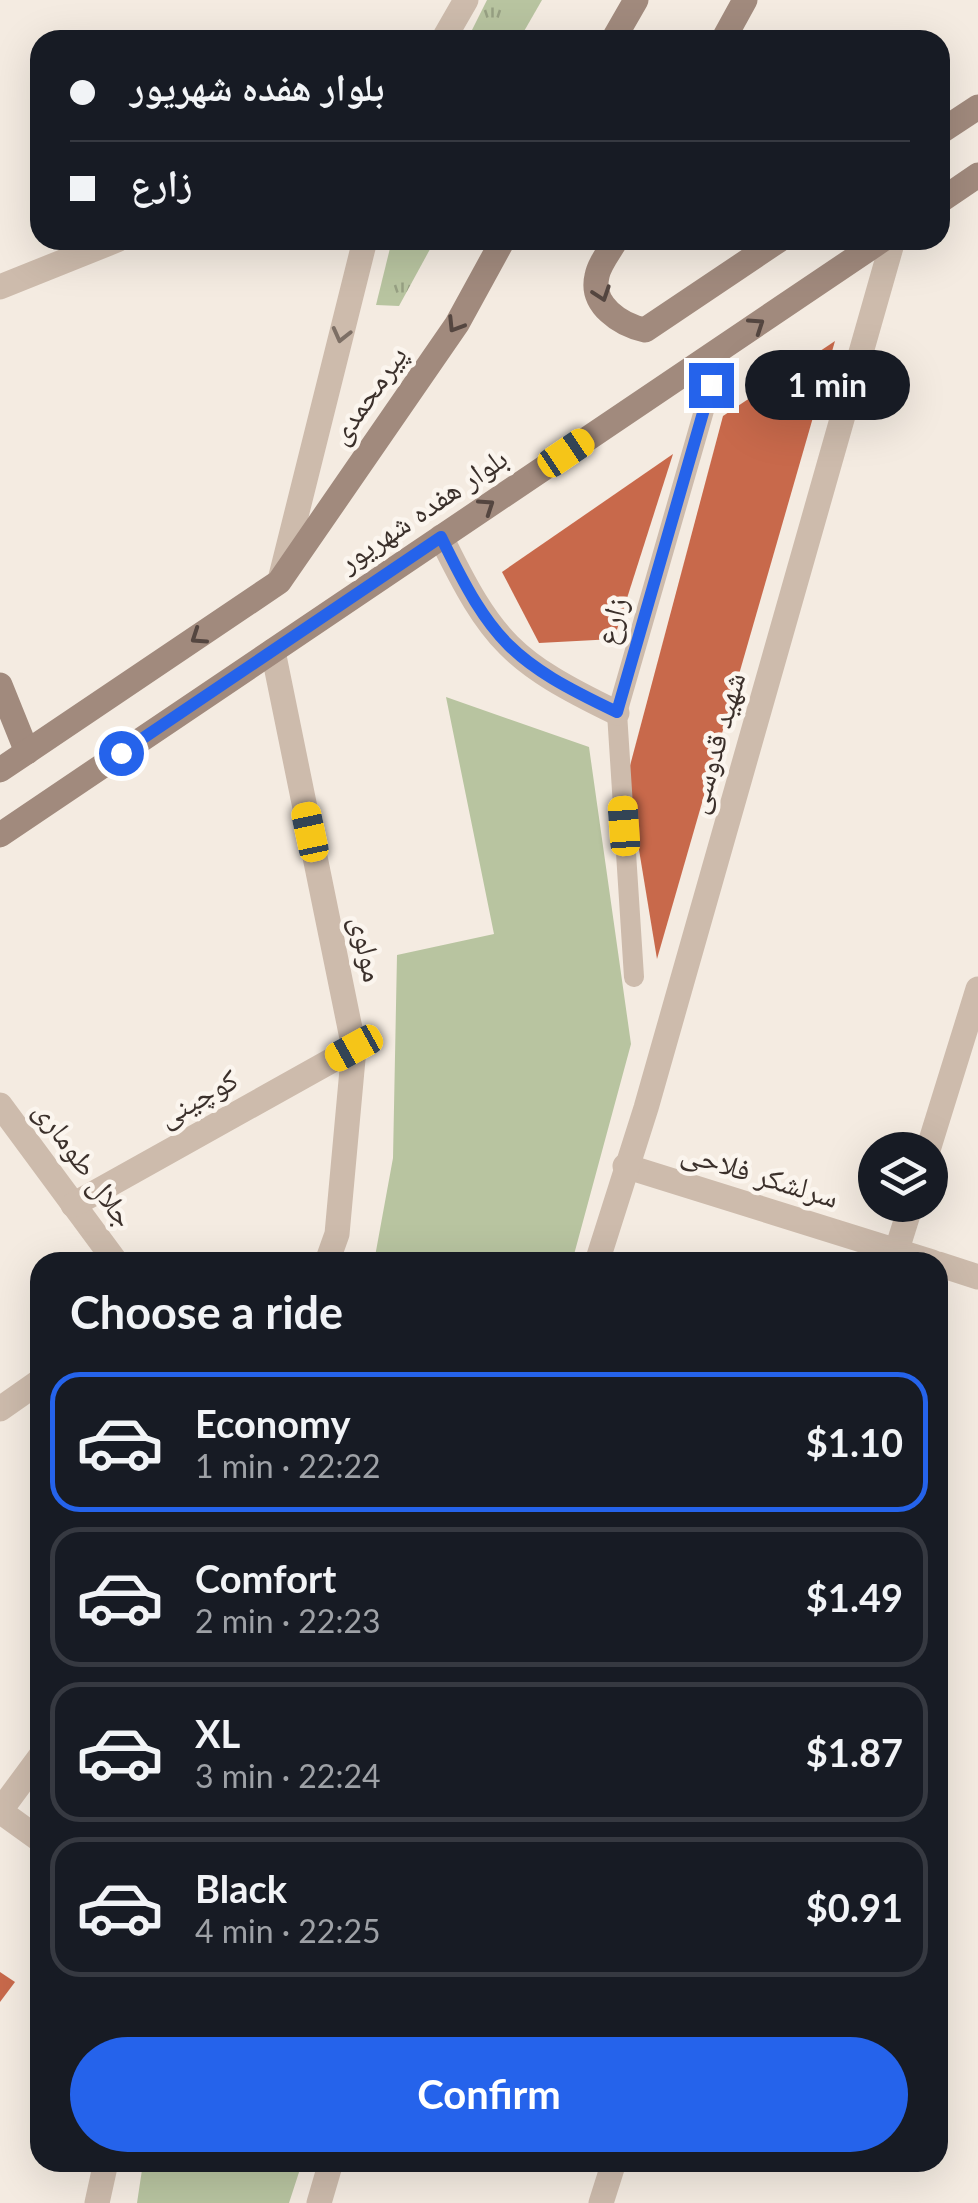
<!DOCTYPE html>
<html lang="en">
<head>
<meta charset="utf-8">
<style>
  :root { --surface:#171b24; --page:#242831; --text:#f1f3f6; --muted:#9ea1a6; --line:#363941; --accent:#2563eb }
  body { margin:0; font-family:Lato,"Noto Naskh Arabic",sans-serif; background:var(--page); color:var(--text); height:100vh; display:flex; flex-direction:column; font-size:38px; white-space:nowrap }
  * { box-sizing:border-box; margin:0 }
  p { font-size:32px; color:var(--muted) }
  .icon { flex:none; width:55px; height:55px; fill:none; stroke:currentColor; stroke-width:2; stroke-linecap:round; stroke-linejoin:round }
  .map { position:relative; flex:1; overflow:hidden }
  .side { position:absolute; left:30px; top:1252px; width:918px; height:920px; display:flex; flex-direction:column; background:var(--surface); border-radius:30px; box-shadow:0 10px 40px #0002 }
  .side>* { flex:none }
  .top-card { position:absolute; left:30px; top:30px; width:920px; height:220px; border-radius:30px; box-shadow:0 10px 40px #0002; display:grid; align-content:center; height:220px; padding:0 40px; background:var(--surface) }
  .controls { position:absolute; left:858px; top:1132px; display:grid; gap:20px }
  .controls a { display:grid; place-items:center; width:90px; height:90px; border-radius:50%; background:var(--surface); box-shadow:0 10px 40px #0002; font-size:50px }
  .end { position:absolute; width:45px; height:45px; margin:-22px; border:12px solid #2563eb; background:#fff; box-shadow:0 0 0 5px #fff }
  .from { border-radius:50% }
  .bubble { position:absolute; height:70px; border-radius:35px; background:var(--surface); box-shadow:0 10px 40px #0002; font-size:32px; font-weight:700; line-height:70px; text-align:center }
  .car { position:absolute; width:30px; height:60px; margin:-30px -15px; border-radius:12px; box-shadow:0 0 8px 2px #0007; background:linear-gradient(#f5c518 24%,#345 0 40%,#f5c518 0 76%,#345 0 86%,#f5c518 0) }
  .top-card b { display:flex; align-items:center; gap:35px; height:95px; font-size:38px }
  .top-card b+b { border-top:2px solid var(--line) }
  .top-card i { width:25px; height:25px; background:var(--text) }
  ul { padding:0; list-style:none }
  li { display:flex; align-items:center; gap:30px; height:140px; margin:0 20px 15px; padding:0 20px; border:5px solid var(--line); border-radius:30px }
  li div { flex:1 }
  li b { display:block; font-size:38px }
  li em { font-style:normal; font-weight:700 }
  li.selected { border-color:var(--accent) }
  li>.icon { width:90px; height:90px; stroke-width:1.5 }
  h2 { padding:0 40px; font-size:45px; line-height:120px }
  .primary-button { display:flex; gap:20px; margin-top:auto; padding:20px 40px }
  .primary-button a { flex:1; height:115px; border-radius:60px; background:var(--accent); color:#fff; font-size:40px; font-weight:700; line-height:115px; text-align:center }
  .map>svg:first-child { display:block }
  .grass { fill:url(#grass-tufts) }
  .park { fill:#b8c4a0 }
  .building { fill:#c8694b }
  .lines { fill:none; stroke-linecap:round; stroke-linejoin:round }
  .lane { stroke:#cdbbac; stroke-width:20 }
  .street { stroke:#cdbbac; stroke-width:25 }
  .secondary { stroke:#a18a7d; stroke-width:25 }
  .oneway { stroke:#544640 }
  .oneway2 { stroke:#7d6f65 }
  .route { stroke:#2563eb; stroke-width:12 }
  .labels { text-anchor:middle; stroke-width:9; stroke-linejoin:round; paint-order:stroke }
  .street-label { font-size:30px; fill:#3b302b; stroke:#fbf5ee }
</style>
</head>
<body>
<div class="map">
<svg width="978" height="2203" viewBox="0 0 978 2203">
  <defs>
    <pattern id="grass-tufts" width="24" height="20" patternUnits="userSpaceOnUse" patternTransform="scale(2.5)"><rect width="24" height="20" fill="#b8c4a0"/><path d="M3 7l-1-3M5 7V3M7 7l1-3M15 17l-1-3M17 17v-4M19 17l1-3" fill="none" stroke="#97a083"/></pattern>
  </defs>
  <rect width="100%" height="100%" fill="#f4ebe1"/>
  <g class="grass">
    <path d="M 487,0 L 542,0 L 519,40 L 467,40 Z"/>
    <path d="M 392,240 L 435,240 L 399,306 L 376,305 Z"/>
  </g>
  <g class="park">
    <path d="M 446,697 L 589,747 L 631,1044 L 572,1262 L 374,1262 L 393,1158 L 397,955 L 494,934 Z"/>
    <path d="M 143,2163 L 143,2162 L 302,2163 L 289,2203 L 137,2203 Z"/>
  </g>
  <g class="building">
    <path d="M 835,341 L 657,959 L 627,777 L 723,416 Z"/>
    <path d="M 673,454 L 614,639 L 539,643 L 502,572 Z"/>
    <path d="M 0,1972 L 15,1982 L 0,2002 Z"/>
  </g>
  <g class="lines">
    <path class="lane" d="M 634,977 L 617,713 L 722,348"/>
    <g class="street">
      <path d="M 443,40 L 466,0"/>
      <path d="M 0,287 L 117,240"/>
      <path d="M 441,537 C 492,642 512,662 617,713"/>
      <path d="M 280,580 L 365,240"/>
      <path d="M 273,651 L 354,1048 L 337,1234 L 327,1262"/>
      <path d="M 0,1105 L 116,1262"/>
      <path d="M 928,1150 L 978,989"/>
      <path d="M 625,1166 L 932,1262"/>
      <path d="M 73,1205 L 354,1048"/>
      <path d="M 597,1262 L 646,1108 L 893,240"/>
      <path d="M 893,1262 L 911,1205"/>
      <path d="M 938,1264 L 978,1277"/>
      <path d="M 0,1409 L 40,1381"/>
      <path d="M 0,1811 L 40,1757"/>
      <path d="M 0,1811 L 40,1840"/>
      <path d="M 97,2203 L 106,2162"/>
      <path d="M 319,2203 L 331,2162"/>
      <path d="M 601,2203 L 614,2162"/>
    </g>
    <g class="secondary">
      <path d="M 613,40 L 636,0"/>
      <path d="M 723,40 L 745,0"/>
      <path d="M 940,132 L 978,107"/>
      <path d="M 940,201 L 978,175"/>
      <path d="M 616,240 C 610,251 599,264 597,276 C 590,305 621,325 645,330 L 779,240"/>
      <path d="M 0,685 L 27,752"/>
      <path d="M 0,770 L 279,582 L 457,324 L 503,240"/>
      <path d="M 0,835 L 882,240"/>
    </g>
  </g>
  <defs><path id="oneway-chevron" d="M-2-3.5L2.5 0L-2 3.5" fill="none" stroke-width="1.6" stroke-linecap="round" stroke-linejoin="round" transform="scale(2.5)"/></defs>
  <g class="oneway">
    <use href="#oneway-chevron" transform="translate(602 294) rotate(71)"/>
    <use href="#oneway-chevron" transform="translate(455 325) rotate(122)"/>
    <use href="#oneway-chevron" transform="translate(757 325) rotate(-34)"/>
    <use href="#oneway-chevron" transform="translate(487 506) rotate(-34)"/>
    <use href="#oneway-chevron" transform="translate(198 637) rotate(146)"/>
  </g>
  <use class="oneway2" href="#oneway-chevron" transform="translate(341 335) rotate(104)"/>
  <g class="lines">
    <path class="route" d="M 121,753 L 441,537 C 492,642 512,662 617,712 L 711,385"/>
  </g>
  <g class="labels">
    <g class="street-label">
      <text transform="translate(368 395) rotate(-55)" y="10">پیرمحمدی</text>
      <text transform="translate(423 510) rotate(-34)" y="10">بلوار هفده شهریور</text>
      <text transform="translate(612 621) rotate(-74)" y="10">زارع</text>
      <text transform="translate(716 743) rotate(-74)" y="10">شهید قدوسی</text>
      <text transform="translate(367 949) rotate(78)" y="10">مولوی</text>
      <text transform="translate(198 1098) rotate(-29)" y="10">کوچینی</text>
      <text transform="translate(84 1164) rotate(54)" y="10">جلال طوماری</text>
      <text transform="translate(760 1175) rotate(17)" y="10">سرلشکر فلاحی</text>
    </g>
  </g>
</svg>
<div class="controls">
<a><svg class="icon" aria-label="layers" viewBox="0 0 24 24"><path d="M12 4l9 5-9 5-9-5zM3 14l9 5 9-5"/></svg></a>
</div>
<i class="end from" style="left:121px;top:753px"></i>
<i class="end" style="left:711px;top:385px"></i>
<div class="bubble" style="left:745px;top:350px;width:165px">1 min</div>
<i class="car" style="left:566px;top:453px;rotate:56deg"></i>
<i class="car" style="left:624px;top:826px;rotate:356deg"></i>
<i class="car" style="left:310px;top:832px;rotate:348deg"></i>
<i class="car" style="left:354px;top:1048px;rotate:241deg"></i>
<div class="top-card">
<b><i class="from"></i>بلوار هفده شهریور</b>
<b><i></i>زارع</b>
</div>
<section class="side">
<h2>Choose a ride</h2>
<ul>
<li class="selected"><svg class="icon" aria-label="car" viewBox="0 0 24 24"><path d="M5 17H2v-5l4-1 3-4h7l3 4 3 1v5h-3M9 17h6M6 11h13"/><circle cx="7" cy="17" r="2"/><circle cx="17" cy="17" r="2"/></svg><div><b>Economy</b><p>1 min · 22:22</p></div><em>$1.10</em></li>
<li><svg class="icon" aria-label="car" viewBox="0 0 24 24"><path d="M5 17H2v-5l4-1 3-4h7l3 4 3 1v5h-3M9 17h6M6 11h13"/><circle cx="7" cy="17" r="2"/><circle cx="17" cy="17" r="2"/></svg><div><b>Comfort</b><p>2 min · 22:23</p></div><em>$1.49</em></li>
<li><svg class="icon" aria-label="car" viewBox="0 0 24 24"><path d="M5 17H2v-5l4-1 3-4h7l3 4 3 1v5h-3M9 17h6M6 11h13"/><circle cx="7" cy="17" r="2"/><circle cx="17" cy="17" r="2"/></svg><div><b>XL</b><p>3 min · 22:24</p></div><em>$1.87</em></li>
<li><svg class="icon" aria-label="car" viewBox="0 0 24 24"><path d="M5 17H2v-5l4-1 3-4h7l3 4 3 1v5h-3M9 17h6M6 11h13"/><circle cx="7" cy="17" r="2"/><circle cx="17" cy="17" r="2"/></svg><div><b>Black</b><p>4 min · 22:25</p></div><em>$0.91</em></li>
</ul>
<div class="primary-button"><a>Confirm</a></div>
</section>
</div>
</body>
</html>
